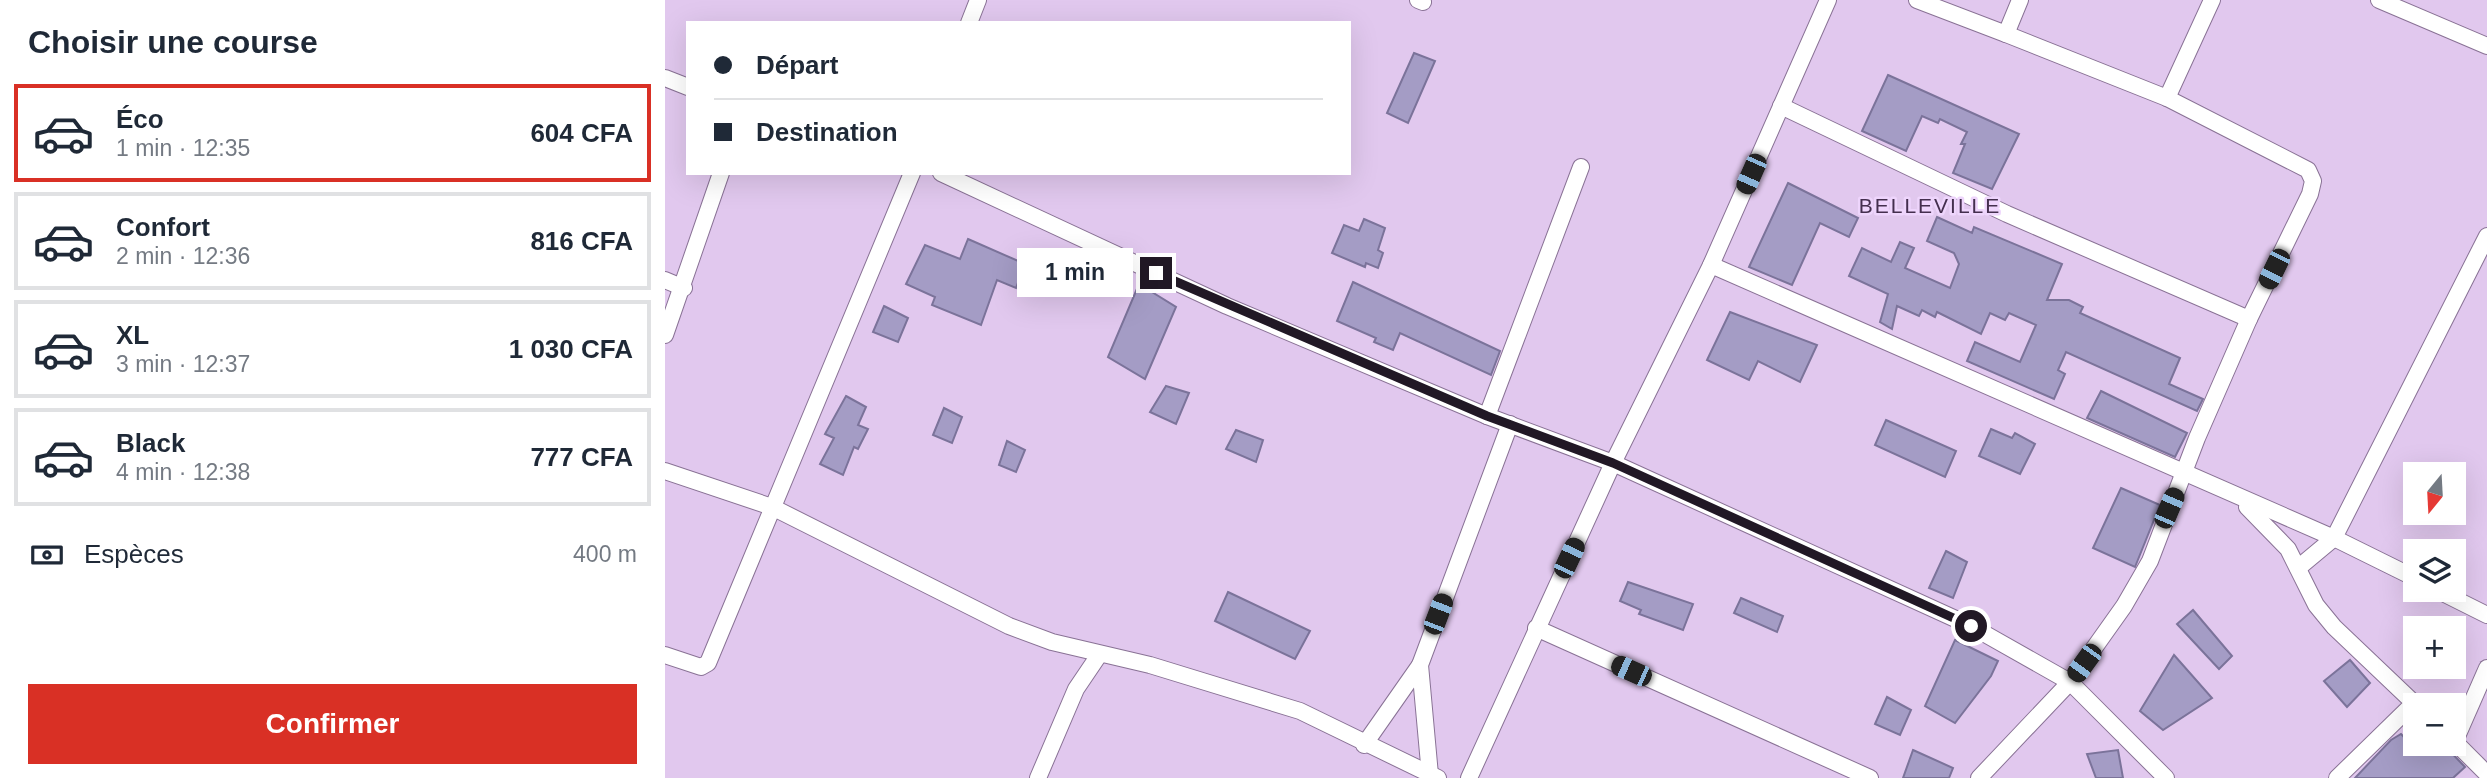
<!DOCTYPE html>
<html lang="fr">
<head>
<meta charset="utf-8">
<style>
  :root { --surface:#fff; --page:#f2f2f3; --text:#1f2937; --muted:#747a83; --line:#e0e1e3; --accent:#d93025 }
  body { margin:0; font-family:Arial,sans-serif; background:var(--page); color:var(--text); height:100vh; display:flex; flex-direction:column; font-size:26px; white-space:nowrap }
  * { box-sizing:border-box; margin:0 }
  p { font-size:23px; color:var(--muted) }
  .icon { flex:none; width:38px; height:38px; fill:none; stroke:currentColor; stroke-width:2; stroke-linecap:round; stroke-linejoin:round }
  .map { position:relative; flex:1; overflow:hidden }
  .drawer { display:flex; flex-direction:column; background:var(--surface); width:665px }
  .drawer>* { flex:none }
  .hud { position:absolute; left:21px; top:21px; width:665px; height:154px; border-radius:0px; box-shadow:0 7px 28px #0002; display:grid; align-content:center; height:154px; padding:0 28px; background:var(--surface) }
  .needle { width:46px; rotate:198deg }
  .controls { position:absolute; left:1738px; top:462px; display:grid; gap:14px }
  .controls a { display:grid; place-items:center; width:63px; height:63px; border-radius:0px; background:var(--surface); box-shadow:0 7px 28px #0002; font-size:35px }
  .end { position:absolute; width:32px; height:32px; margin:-16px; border:9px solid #211825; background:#fff; box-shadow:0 0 0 4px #fff }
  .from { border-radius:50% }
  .bubble { position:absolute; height:49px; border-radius:0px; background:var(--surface); box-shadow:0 7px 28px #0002; font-size:23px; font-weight:700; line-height:49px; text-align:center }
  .car { position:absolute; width:21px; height:42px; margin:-21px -10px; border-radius:9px; box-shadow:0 0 5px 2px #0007; background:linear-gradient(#222 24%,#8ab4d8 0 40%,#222 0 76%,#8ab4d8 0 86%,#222 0) }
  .hud b { display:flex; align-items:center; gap:24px; height:66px; font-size:26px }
  .hud b+b { border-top:2px solid var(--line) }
  .hud i { width:18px; height:18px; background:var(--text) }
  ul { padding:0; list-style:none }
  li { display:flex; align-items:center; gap:21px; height:98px; margin:0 14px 10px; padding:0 14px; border:4px solid var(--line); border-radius:0px }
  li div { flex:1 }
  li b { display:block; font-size:26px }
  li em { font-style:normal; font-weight:700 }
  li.current { border-color:var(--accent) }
  li>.icon { width:63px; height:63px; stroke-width:1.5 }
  h2 { padding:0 28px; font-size:32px; line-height:84px }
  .pay { display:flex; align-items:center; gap:18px; height:77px; padding:0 28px; font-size:26px }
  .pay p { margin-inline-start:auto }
  .button { display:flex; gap:14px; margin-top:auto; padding:14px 28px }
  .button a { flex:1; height:80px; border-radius:0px; background:var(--accent); color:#fff; font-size:28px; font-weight:700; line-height:80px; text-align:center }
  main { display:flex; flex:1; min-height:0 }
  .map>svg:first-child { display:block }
  .building { fill:#a49cc5; stroke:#7b739a; stroke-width:2 }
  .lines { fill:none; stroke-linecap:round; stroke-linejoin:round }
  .minor-casing { stroke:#897295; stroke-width:18 }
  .minor { stroke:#fff; stroke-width:16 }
  .route { stroke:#211825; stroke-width:9 }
  .labels { text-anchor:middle; stroke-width:5; stroke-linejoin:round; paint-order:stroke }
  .neighbourhood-label { font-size:21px; letter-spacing:2px; fill:#442f4e; stroke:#eed5fc }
</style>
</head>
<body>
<main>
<section class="drawer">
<h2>Choisir une course</h2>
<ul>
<li class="current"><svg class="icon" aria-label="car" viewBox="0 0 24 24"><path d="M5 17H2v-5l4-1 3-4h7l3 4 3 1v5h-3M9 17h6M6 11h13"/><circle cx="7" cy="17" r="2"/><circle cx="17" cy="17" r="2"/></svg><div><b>Éco</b><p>1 min · 12:35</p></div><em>604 CFA</em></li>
<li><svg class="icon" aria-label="car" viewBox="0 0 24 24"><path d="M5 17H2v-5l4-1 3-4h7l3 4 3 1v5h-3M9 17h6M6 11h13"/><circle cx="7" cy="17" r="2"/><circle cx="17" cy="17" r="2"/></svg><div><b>Confort</b><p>2 min · 12:36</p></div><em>816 CFA</em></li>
<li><svg class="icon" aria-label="car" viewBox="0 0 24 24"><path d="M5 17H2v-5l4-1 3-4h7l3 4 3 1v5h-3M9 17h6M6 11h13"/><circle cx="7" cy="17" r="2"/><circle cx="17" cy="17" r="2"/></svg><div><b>XL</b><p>3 min · 12:37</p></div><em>1 030 CFA</em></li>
<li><svg class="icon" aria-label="car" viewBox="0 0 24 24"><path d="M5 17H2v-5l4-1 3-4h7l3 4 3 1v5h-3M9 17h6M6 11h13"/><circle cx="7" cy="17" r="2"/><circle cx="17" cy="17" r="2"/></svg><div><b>Black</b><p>4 min · 12:38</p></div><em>777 CFA</em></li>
</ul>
<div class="pay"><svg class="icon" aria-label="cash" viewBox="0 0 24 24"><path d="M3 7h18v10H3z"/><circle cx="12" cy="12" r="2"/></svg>Espèces<p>400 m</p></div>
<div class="button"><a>Confirmer</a></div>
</section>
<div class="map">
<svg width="1822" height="778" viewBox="0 0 1822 778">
  <rect width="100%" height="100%" fill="#e1c8ee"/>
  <g class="building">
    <path d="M 749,53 L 770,61 L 743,123 L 722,113 Z"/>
    <path d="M 1223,75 L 1354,134 L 1327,189 L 1288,173 L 1300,144 L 1296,144 L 1302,132 L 1275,119 L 1273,123 L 1257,116 L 1241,151 L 1197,131 Z"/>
    <path d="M 1123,183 L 1193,218 L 1184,237 L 1155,223 L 1127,285 L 1084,267 Z"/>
    <path d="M 1272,217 L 1307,233 L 1309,227 L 1397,264 L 1382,300 L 1404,300 L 1418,307 L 1415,313 L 1515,358 L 1504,384 L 1538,399 L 1532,411 L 1401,352 L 1393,370 L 1400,374 L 1389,399 L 1302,361 L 1310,342 L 1355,362 L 1371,325 L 1344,313 L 1340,320 L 1325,313 L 1316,334 L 1272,312 L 1270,317 L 1257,310 L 1254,316 L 1232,306 L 1227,329 L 1215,322 L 1223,294 L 1184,276 L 1197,248 L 1226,262 L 1235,242 L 1249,248 L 1240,268 L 1285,288 L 1294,264 L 1289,253 L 1262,241 Z"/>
    <path d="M 699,219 L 720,228 L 713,250 L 718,253 L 713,268 L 701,263 L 700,267 L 667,253 L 679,225 L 694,231 Z"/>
    <path d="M 303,239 L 360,264 L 351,288 L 332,280 L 316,325 L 267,305 L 270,297 L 241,284 L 260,245 L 295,259 Z"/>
    <path d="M 688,282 L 835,351 L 826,375 L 735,333 L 728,350 L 709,342 L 711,338 L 672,321 Z"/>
    <path d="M 474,284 L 511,307 L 480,379 L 443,357 Z"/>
    <path d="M 219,306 L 243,318 L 233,342 L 208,332 Z"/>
    <path d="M 1065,312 L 1152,345 L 1135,382 L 1093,361 L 1084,380 L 1042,360 Z"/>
    <path d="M 501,386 L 524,393 L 511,424 L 485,412 Z"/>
    <path d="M 1436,391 L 1522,433 L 1510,457 L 1422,418 Z"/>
    <path d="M 181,396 L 201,407 L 193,425 L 203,429 L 193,449 L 189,447 L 178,475 L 155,464 L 169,438 L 160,434 Z"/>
    <path d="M 279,408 L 297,417 L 287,443 L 268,435 Z"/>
    <path d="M 1221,420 L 1291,451 L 1280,477 L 1210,445 Z"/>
    <path d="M 1326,429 L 1347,438 L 1350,433 L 1370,444 L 1355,474 L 1314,456 Z"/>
    <path d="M 571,430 L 598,440 L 591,462 L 561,449 Z"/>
    <path d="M 342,441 L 360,450 L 351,472 L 334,465 Z"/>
    <path d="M 1456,488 L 1495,505 L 1470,567 L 1428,548 Z"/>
    <path d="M 1281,551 L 1302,562 L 1288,598 L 1264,588 Z"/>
    <path d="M 963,582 L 1028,604 L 1018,630 L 974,614 L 976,610 L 955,601 Z"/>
    <path d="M 563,592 L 645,631 L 630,659 L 550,621 Z"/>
    <path d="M 1076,598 L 1118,616 L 1112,632 L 1069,613 Z"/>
    <path d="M 1528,610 L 1567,656 L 1554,669 L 1512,624 Z"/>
    <path d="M 1290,640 L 1333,661 L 1326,676 L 1290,723 L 1260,706 Z"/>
    <path d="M 1509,655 L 1547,698 L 1498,730 L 1475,711 Z"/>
    <path d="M 1685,660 L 1705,683 L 1682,707 L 1659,681 Z"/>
    <path d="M 1222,697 L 1246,710 L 1235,735 L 1210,724 Z"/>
    <path d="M 1750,725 L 1750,744 L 1778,744 L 1800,767 L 1788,778 L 1690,778 L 1726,740 L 1736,734 L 1738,736 Z"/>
    <path d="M 1248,750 L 1288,768 L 1284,778 L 1238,778 Z"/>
    <path d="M 1453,750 L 1458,778 L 1431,778 L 1422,754 Z"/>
  </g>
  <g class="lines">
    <g class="minor-casing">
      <g id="minor">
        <path d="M 753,0 L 758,2"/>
        <path d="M 1252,0 L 1341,34 L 1355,0"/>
        <path d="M 1714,0 L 1822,46"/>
        <path d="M 304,23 L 313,0"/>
        <path d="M 0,78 L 23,87"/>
        <path d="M 1502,98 L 1547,0"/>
        <path d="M 1116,106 L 1342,214 L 1584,319"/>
        <path d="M 276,173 L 562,306 L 822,416 L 948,463 L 1306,626 L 1405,682 L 1501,778"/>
        <path d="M 1046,265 L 1669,538 L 1750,578"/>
        <path d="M 0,280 L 19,288"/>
        <path d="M 0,335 L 56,173"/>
        <path d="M 822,416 L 916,167"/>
        <path d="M 0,471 L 107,507 L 344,626 L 387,642 L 485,665 L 635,711 L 773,778"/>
        <path d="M 1582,507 L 1623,549 L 1651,605 L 1669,627 L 1751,705"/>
        <path d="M 1633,568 L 1669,538 L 1822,236"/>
        <path d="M 1772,590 L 1822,615"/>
        <path d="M 871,628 L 1205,778"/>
        <path d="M 0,655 L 36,667 L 43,663 L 247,173"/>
        <path d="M 1788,740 L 1822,774"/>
        <path d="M 1790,741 L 1822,668"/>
        <path d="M 699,745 L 755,665"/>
        <path d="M 765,775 L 755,665 L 845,424"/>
        <path d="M 373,778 L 411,689 L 434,655"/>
        <path d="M 804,778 L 948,463 L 1046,265 L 1163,0"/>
        <path d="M 1314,778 L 1405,682 L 1459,606 L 1485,561 L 1532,438 L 1584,319 L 1645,194 L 1648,181 L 1643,170 L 1502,98 L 1341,34"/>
        <path d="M 1672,778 L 1749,703"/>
      </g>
    </g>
    <use href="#minor" class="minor"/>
  </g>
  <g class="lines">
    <path class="route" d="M 491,273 L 822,416 L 948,463 L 1306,626"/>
  </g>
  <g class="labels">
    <g class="neighbourhood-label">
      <text x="1265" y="213">BELLEVILLE</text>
    </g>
  </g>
</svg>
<div class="controls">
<a><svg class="needle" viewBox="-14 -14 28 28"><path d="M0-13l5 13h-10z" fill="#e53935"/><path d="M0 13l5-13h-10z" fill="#747a83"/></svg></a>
<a><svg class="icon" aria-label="layers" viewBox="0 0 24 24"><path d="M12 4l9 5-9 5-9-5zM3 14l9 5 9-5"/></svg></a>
<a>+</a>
<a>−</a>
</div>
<i class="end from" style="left:1306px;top:626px"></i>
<i class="end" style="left:491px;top:273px"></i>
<div class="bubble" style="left:352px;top:248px;width:116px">1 min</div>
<i class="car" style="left:1086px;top:174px;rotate:204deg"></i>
<i class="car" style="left:1609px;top:269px;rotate:206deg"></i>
<i class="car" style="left:1504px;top:508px;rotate:23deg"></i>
<i class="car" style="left:904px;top:558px;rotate:25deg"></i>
<i class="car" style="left:773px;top:614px;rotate:21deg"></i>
<i class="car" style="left:1419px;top:663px;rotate:216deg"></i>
<i class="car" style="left:966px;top:671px;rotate:294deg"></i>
<div class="hud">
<b><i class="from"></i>Départ</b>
<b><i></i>Destination</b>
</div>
</div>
</main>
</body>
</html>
